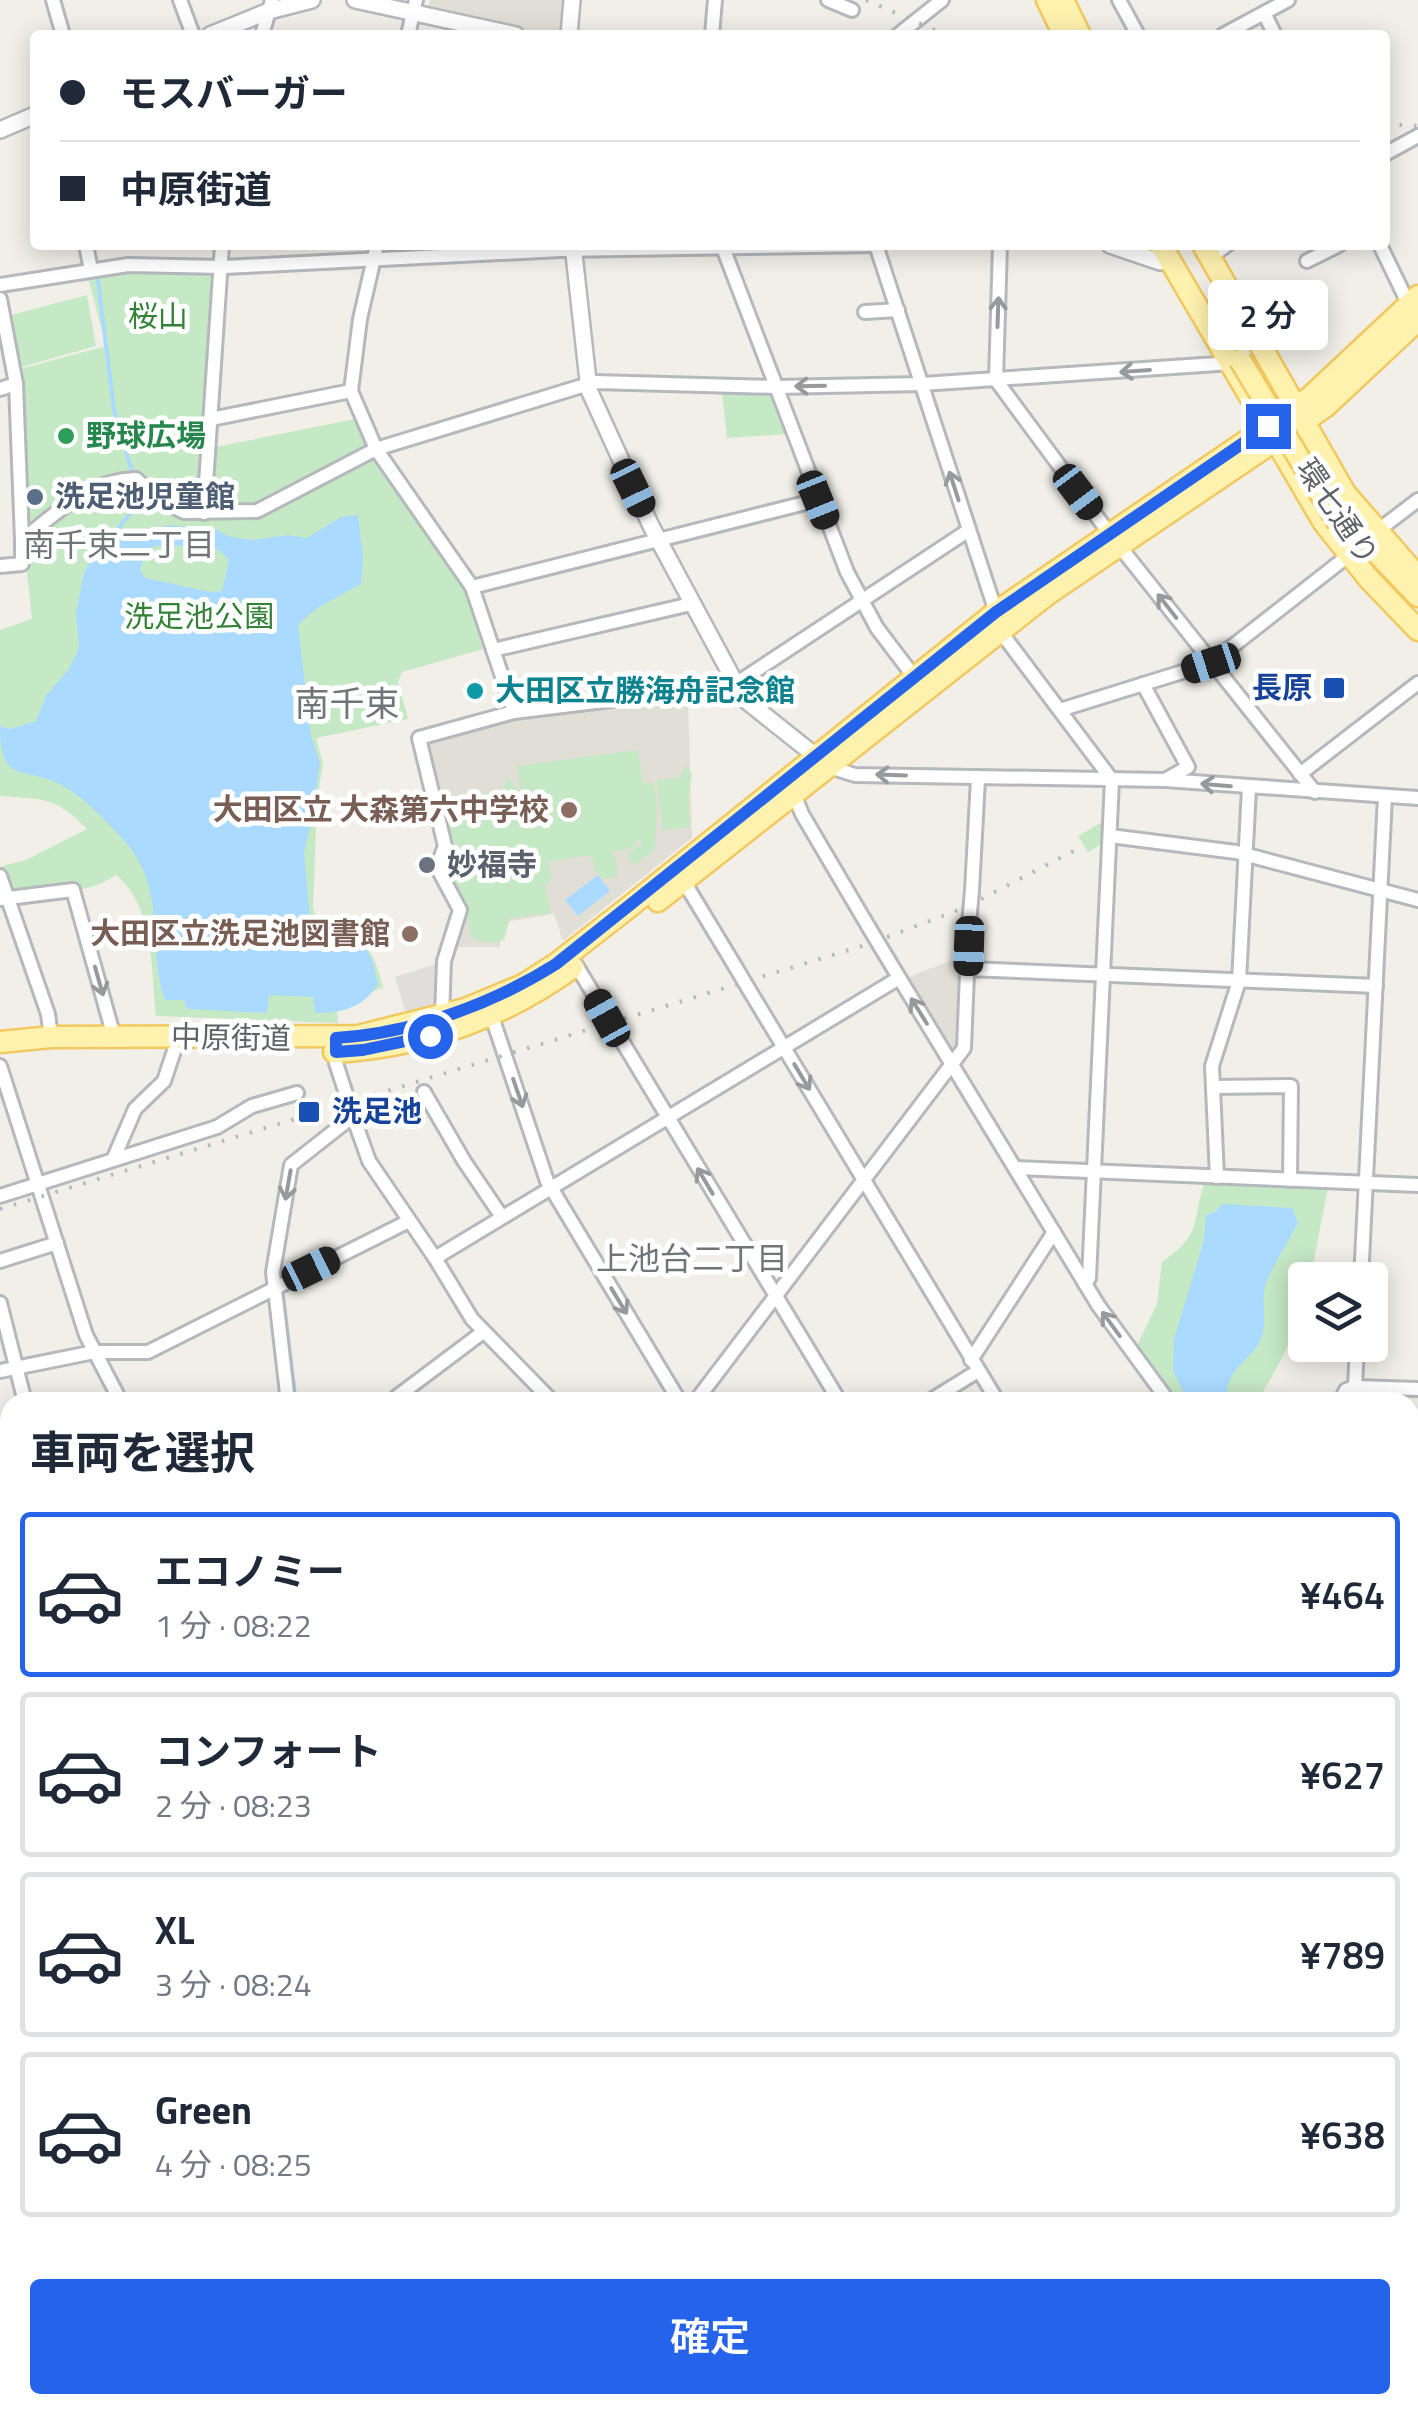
<!DOCTYPE html>
<html lang="ja">
<head>
<meta charset="utf-8">
<style>
  :root { --surface:#fff; --page:#f2f2f3; --text:#1f2937; --muted:#747a83; --line:#e0e1e3; --accent:#2563eb }
  body { margin:0; font-family:"Titillium Web","Noto Sans JP",sans-serif; background:var(--page); color:var(--text); height:100vh; display:flex; flex-direction:column; font-size:38px; white-space:nowrap }
  * { box-sizing:border-box; margin:0 }
  p { font-size:32px; color:var(--muted) }
  .icon { flex:none; width:55px; height:55px; fill:none; stroke:currentColor; stroke-width:2; stroke-linecap:round; stroke-linejoin:round }
  .map { position:relative; flex:1; overflow:hidden }
  .drawer { position:absolute; left:0px; top:1392px; width:1420px; height:1022px; display:flex; flex-direction:column; background:var(--surface); border-radius:30px 30px 0 0; box-shadow:0 5px 25px #0003 }
  .drawer>* { flex:none }
  .banner { position:absolute; left:30px; top:30px; width:1360px; height:220px; border-radius:10px; box-shadow:0 5px 25px #0003; display:grid; align-content:center; height:220px; padding:0 30px; background:var(--surface) }
  .buttons { position:absolute; left:1288px; top:1262px; display:grid; gap:20px }
  .buttons a { display:grid; place-items:center; width:100px; height:100px; border-radius:10px; background:var(--surface); box-shadow:0 5px 25px #0003; font-size:50px }
  .end { position:absolute; width:45px; height:45px; margin:-22px; border:12px solid #2563eb; background:#fff; box-shadow:0 0 0 5px #fff }
  .from { border-radius:50% }
  .bubble { position:absolute; height:70px; border-radius:10px; background:var(--surface); box-shadow:0 5px 25px #0003; font-size:32px; font-weight:600; line-height:70px; text-align:center }
  .car { position:absolute; width:30px; height:60px; margin:-30px -15px; border-radius:12px; box-shadow:0 0 8px 2px #0007; background:linear-gradient(#222 24%,#8ab4d8 0 40%,#222 0 76%,#8ab4d8 0 86%,#222 0) }
  .banner b { display:flex; align-items:center; gap:35px; height:95px; font-size:38px }
  .banner b+b { border-top:2px solid var(--line) }
  .banner i { width:25px; height:25px; background:var(--text) }
  ul { padding:0; list-style:none }
  li { display:flex; align-items:center; gap:30px; height:165px; margin:0 20px 15px; padding:0 10px; border:5px solid var(--line); border-radius:10px }
  li div { flex:1 }
  li b { display:block; font-size:38px }
  li em { font-style:normal; font-weight:600 }
  li.on { border-color:var(--accent) }
  li>.icon { width:90px; height:90px; stroke-width:1.5 }
  h2 { padding:0 30px; font-size:45px; line-height:120px }
  .cta { display:flex; gap:20px; margin-top:auto; padding:20px 30px }
  .cta a { flex:1; height:115px; border-radius:10px; background:var(--accent); color:#fff; font-size:40px; font-weight:600; line-height:115px; text-align:center }
  .map>svg:first-child { display:block }
  .industrial { fill:#e0deda }
  .education { fill:#e1ded6 }
  .green { fill:#c5e8c5 }
  .water { fill:#aadaff; fill-rule:evenodd }
  .lines { fill:none; stroke-linecap:round; stroke-linejoin:round }
  .stream { stroke:#aadaff; stroke-width:4 }
  .minor-casing { stroke:#b5b8bc; stroke-width:18 }
  .tertiary-casing { stroke:#b5b8bc; stroke-width:20 }
  .primary-casing { stroke:#f2c960; stroke-width:25 }
  .minor { stroke:#fff; stroke-width:12 }
  .tertiary { stroke:#fff; stroke-width:15 }
  .primary { stroke:#fff2af; stroke-width:20 }
  .rail { stroke:#b6b7b8; stroke-width:4; stroke-dasharray:2.5 12; stroke-linecap:butt }
  .minor-bridge-casing { stroke:#b5b8bc; stroke-width:18; stroke-linecap:butt }
  .primary-bridge-casing { stroke:#f2c960; stroke-width:25; stroke-linecap:butt }
  .minor-bridge { stroke:#fff; stroke-width:12 }
  .primary-bridge { stroke:#fff2af; stroke-width:20 }
  .oneway { stroke:#979a9d }
  .route { stroke:#2563eb; stroke-width:12 }
  .leisure-dot { fill:#2e9e5b; stroke:#fff; stroke-width:4 }
  .service-dot { fill:#5c6f8a; stroke:#fff; stroke-width:4 }
  .transit-dot { fill:#1a4fb4; stroke:#fff; stroke-width:4 }
  .culture-dot { fill:#0f9aa8; stroke:#fff; stroke-width:4 }
  .education-dot { fill:#8d6e63; stroke:#fff; stroke-width:4 }
  .worship-dot { fill:#6b7280; stroke:#fff; stroke-width:4 }
  .labels { text-anchor:middle; stroke-width:10; stroke-linejoin:round; paint-order:stroke }
  .park-label { font-size:30px; fill:#348238; stroke:#fff }
  .leisure-label { font-size:30px; font-weight:bold; fill:#27864d; stroke:#fff; text-anchor:start }
  .service-label { font-size:30px; font-weight:bold; fill:#4e5e75; stroke:#fff; text-anchor:start }
  .street-label { font-size:30px; fill:#5f6368; stroke:#fff }
  .transit-label { font-size:30px; font-weight:bold; fill:#164399; stroke:#fff; text-anchor:end }
  .culture-label { font-size:30px; font-weight:bold; fill:#0d838f; stroke:#fff; text-anchor:start }
  .education-label { font-size:30px; font-weight:bold; fill:#785e54; stroke:#fff; text-anchor:end }
  .worship-label { font-size:30px; font-weight:bold; fill:#5b616d; stroke:#fff; text-anchor:start }
  .neighbourhood-label { font-size:32px; fill:#70757a; stroke:#fff }
  .quarter-label { font-size:35px; fill:#70757a; stroke:#fff }
</style>
</head>
<body>
<div class="map">
<svg width="1418" height="2413" viewBox="0 0 1418 2413">
  <rect width="100%" height="100%" fill="#f1efe8"/>
  <path class="industrial" d="M 439,963 L 436,1005 L 406,1013 L 395,977 Z"/>
  <g class="education">
    <path d="M 430,0 L 564,0 L 561,35 L 542,35 L 510,24 L 428,8 Z"/>
    <path d="M 688,696 L 692,838 L 563,941 L 554,914 L 506,922 L 499,947 L 453,947 L 460,849 L 424,740 L 518,716 Z"/>
    <path d="M 962,956 L 959,1048 L 953,1055 L 906,978 Z"/>
  </g>
  <g class="green">
    <path d="M 128,266 L 215,271 L 206,449 L 355,419 L 372,457 L 409,495 L 420,520 L 465,590 L 483,649 L 402,672 L 398,682 L 408,719 L 316,738 L 323,764 L 317,800 L 313,910 L 326,930 C 368,936 372,949 383,987 L 337,1009 L 338,1023 L 156,1016 C 151,970 155,907 116,875 C 86,896 50,892 15,892 L 9,887 L 2,866 L 26,860 L 87,829 C 57,797 42,799 0,796 L 0,630 L 32,619 L 26,562 L 20,369 L 106,346 L 87,273 Z"/>
    <path d="M 87,295 L 96,346 L 18,368 L 8,316 Z"/>
    <path d="M 722,392 L 771,393 L 787,434 L 727,438 Z"/>
    <path d="M 638,750 L 643,784 L 649,782 L 654,785 L 657,803 L 655,849 L 634,866 L 628,855 L 642,843 L 641,837 L 633,848 L 611,852 L 616,858 L 617,876 L 605,879 L 594,870 L 592,855 L 547,862 L 552,876 L 545,887 L 551,913 L 510,918 L 504,940 L 494,943 L 475,940 L 469,933 L 468,920 L 465,922 C 455,910 448,886 449,870 C 449,863 452,852 451,847 C 450,833 445,820 453,810 L 451,801 L 503,789 L 509,777 L 523,798 L 516,766 Z"/>
    <path d="M 687,765 L 692,775 L 688,797 L 689,827 L 663,830 L 657,780 L 680,777 Z"/>
    <path d="M 1104,821 L 1104,843 L 1088,852 L 1078,836 Z"/>
    <path d="M 1205,1181 L 1328,1187 L 1311,1276 L 1305,1280 C 1305,1319 1281,1362 1261,1395 L 1265,1398 L 1263,1402 L 1168,1402 L 1133,1354 L 1157,1304 L 1162,1262 C 1204,1233 1191,1222 1205,1181 Z"/>
    <path d="M 1249,2405 L 1346,2405 L 1340,2413 L 1244,2413 Z"/>
  </g>
  <g class="water">
    <path d="M 358,515 L 363,556 L 361,584 L 319,607 L 298,624 L 311,736 L 320,762 L 314,807 L 304,853 L 310,919 L 317,930 L 362,942 L 372,960 L 378,984 C 363,1008 342,1013 315,1013 L 313,997 L 269,995 L 267,1013 L 187,1009 L 184,1000 L 165,1000 C 145,940 170,892 122,838 C 105,820 85,798 63,786 C 24,764 0,788 0,726 L 10,729 L 36,721 L 46,696 L 69,669 L 79,648 L 76,613 L 84,573 L 94,554 L 114,540 L 169,525 L 217,530 L 231,537 L 252,540 L 288,535 L 307,538 L 341,517 ZM 173,545 L 219,550 L 229,560 L 222,591 L 210,592 L 145,578 L 140,570 L 146,550 L 155,546 Z"/>
    <path d="M 598,875 L 610,891 L 578,916 L 565,900 Z"/>
    <path d="M 1222,1204 L 1292,1208 L 1298,1222 C 1290,1240 1269,1270 1265,1287 C 1260,1308 1271,1329 1255,1349 C 1242,1366 1220,1378 1230,1402 L 1194,1402 L 1192,1396 L 1184,1394 L 1173,1370 L 1174,1339 L 1204,1240 L 1206,1215 L 1215,1212 Z"/>
  </g>
  <g class="lines">
    <g class="stream">
      <path d="M 97,273 L 114,410 L 133,475"/>
      <path d="M 114,540 L 114,533 L 134,509 L 135,484"/>
      <path d="M 282,1288 L 296,1402"/>
    </g>
    <g class="minor-casing">
      <g id="minor">
        <path d="M 53,0 L 63,35"/>
        <path d="M 180,0 L 193,35"/>
        <path d="M 828,0 L 852,10"/>
        <path d="M 1119,0 L 1138,35"/>
        <path d="M 1264,13 L 1275,35"/>
        <path d="M 262,35 L 272,0"/>
        <path d="M 408,35 L 416,0"/>
        <path d="M 712,35 L 715,0"/>
        <path d="M 898,35 L 942,0"/>
        <path d="M 1223,35 L 1288,0"/>
        <path d="M 1385,154 L 1418,136"/>
        <path d="M 86,245 L 91,270"/>
        <path d="M 377,245 L 360,319 L 351,391 L 376,449 L 472,587 L 514,712"/>
        <path d="M 722,245 L 847,572 L 877,628 L 915,678"/>
        <path d="M 876,245 L 996,612"/>
        <path d="M 1000,245 L 996,380 L 1109,533 L 1315,792"/>
        <path d="M 1380,245 L 1409,305"/>
        <path d="M 1210,257 L 1227,245"/>
        <path d="M 1307,261 L 1339,245"/>
        <path d="M 0,285 L 128,265 L 224,267 L 560,250 L 876,245"/>
        <path d="M 0,299 L 16,384 L 22,540 L 22,564 L 0,566"/>
        <path d="M 865,312 L 898,310"/>
        <path d="M 0,389 L 16,384"/>
        <path d="M 211,419 L 351,391"/>
        <path d="M 204,513 L 222,245"/>
        <path d="M 1376,532 L 1418,500"/>
        <path d="M 22,540 C 58,512 88,480 136,479 L 158,499 L 184,512 L 257,511 L 376,449 L 595,382 L 776,387 L 922,384 L 1232,363"/>
        <path d="M 472,587 L 817,500"/>
        <path d="M 1000,631 L 1112,780 L 1089,1278 L 1085,1284"/>
        <path d="M 493,650 L 691,604"/>
        <path d="M 1143,684 L 1188,767 L 1165,780"/>
        <path d="M 1060,710 L 1211,663 L 1349,555"/>
        <path d="M 829,767 L 855,775 L 1165,780 L 1418,798"/>
        <path d="M 1300,774 L 1418,683"/>
        <path d="M 792,789 L 802,814 L 868,926"/>
        <path d="M 1110,836 L 1236,852 L 1418,900"/>
        <path d="M 0,876 L 48,1014 L 51,1037"/>
        <path d="M 683,880 L 735,966"/>
        <path d="M 972,890 L 978,779"/>
        <path d="M 0,899 L 73,890 L 114,1037"/>
        <path d="M 886,956 L 1098,1305 L 1169,1402"/>
        <path d="M 576,965 L 840,1402"/>
        <path d="M 968,969 L 1376,986"/>
        <path d="M 751,993 L 998,1402"/>
        <path d="M 490,1011 L 547,1181 L 680,1402"/>
        <path d="M 442,1016 L 444,961 L 460,910 L 437,867 L 445,846 L 419,738 L 514,712 L 734,685 L 969,530"/>
        <path d="M 336,1048 L 336,1063 L 346,1094"/>
        <path d="M 0,1066 L 86,1335 L 121,1402"/>
        <path d="M 1213,1087 L 1291,1086 L 1290,1180"/>
        <path d="M 424,1092 L 464,1161 L 502,1217"/>
        <path d="M 349,1105 L 369,1161 L 435,1258 L 472,1319 L 553,1402"/>
        <path d="M 113,1160 L 135,1109 L 164,1081 L 174,1051"/>
        <path d="M 1015,1168 L 1418,1185"/>
        <path d="M 1217,1177 L 1212,1066 L 1239,981 L 1249,788"/>
        <path d="M 0,1196 L 217,1127 L 252,1106 L 297,1093"/>
        <path d="M 435,1258 L 899,978"/>
        <path d="M 0,1261 L 57,1243"/>
        <path d="M 1361,1280 L 1385,796"/>
        <path d="M 0,1303 L 25,1402"/>
        <path d="M 971,1360 L 1054,1232"/>
        <path d="M 0,1371 L 94,1352 L 148,1352 L 409,1221"/>
        <path d="M 1355,1387 L 1357,1345"/>
        <path d="M 288,1402 L 273,1272 L 291,1165 L 352,1117"/>
        <path d="M 390,1402 L 483,1332"/>
        <path d="M 695,1402 L 964,1048 L 969,924"/>
        <path d="M 928,1402 L 978,1371"/>
        <path d="M 1340,1402 L 1346,1390 L 1355,1387 L 1418,1389"/>
        <path d="M 0,1484 L 10,1479"/>
        <path d="M 0,1556 L 10,1566"/>
        <path d="M 1410,1565 L 1418,1565"/>
        <path d="M 1410,1660 L 1418,1659"/>
        <path d="M 0,1697 L 10,1690"/>
        <path d="M 0,1928 L 10,1919"/>
        <path d="M 1410,1957 L 1418,1947"/>
        <path d="M 0,1988 L 10,1995"/>
        <path d="M 1410,2001 L 1418,2008"/>
        <path d="M 1410,2058 L 1418,2047"/>
        <path d="M 0,2080 L 10,2055"/>
        <path d="M 1410,2175 L 1418,2165"/>
        <path d="M 0,2302 L 10,2312"/>
        <path d="M 1410,2307 L 1418,2315"/>
        <path d="M 0,2382 L 10,2374"/>
        <path d="M 75,2405 L 80,2413"/>
        <path d="M 318,2405 L 320,2413"/>
        <path d="M 715,2405 L 720,2413"/>
        <path d="M 913,2405 L 918,2413"/>
        <path d="M 1003,2405 L 1010,2413"/>
        <path d="M 1116,2405 L 1128,2413"/>
        <path d="M 1360,2405 L 1372,2413"/>
        <path d="M 265,2413 L 275,2405"/>
        <path d="M 796,2413 L 806,2405"/>
        <path d="M 1072,2413 L 1078,2405"/>
        <path d="M 1237,2413 L 1242,2405"/>
      </g>
    </g>
    <g class="tertiary-casing">
      <g id="tertiary">
        <path d="M 355,0 L 516,35"/>
        <path d="M 210,35 L 269,11 L 312,0"/>
        <path d="M 569,35 L 572,0"/>
        <path d="M 0,130 L 35,115"/>
        <path d="M 573,245 L 589,390 L 651,526 L 744,699 L 822,761"/>
        <path d="M 1110,245 L 1160,262 L 1169,258"/>
        <path d="M 0,1737 L 10,1751"/>
        <path d="M 1410,1747 L 1418,1726"/>
        <path d="M 480,2405 L 485,2413"/>
        <path d="M 1406,2413 L 1418,2394"/>
      </g>
    </g>
    <g class="primary-casing">
      <g id="primary">
        <path d="M 1047,0 L 1064,35"/>
        <path d="M 1063,0 L 1080,35"/>
        <path d="M 1161,245 L 1324,523 L 1369,579 L 1418,630"/>
        <path d="M 1203,245 L 1345,493 L 1418,577"/>
        <path d="M 1377,553 L 1418,596"/>
        <path d="M 658,901 L 1048,594 L 1325,407 L 1418,320"/>
        <path d="M 0,1042 L 51,1037 L 358,1036 L 465,1009 L 523,985 L 556,964 L 629,907 L 996,612 L 1309,398 L 1418,296"/>
        <path d="M 334,1052 C 421,1047 502,1018 572,968"/>
      </g>
    </g>
    <use href="#minor" class="minor"/>
    <use href="#tertiary" class="tertiary"/>
    <use href="#primary" class="primary"/>
    <g class="rail">
      <path d="M 866,0 L 946,35"/>
      <path d="M 1385,124 L 1418,126"/>
      <path d="M 0,1209 L 869,944 L 966,907 L 1081,847"/>
    </g>
    <g class="minor-bridge-casing">
      <g id="minor-bridge">
        <path d="M 969,924 L 972,890"/>
        <path d="M 868,926 L 886,956"/>
        <path d="M 735,966 L 751,993"/>
      </g>
    </g>
    <g class="primary-bridge-casing">
      <path id="primary-bridge" d="M 1240,360 L 1338,523"/>
    </g>
    <use href="#minor-bridge" class="minor-bridge"/>
    <use href="#primary-bridge" class="primary-bridge"/>
  </g>
  <defs><path id="oneway-shaft" d="M-6 0H5M1.5-3L5.5 0L1.5 3" fill="none" stroke-width="1.6" stroke-linecap="round" stroke-linejoin="round" transform="scale(2.5)"/></defs>
  <g class="oneway">
    <use href="#oneway-shaft" transform="translate(998 312) rotate(-88)"/>
    <use href="#oneway-shaft" transform="translate(1135 371) rotate(176)"/>
    <use href="#oneway-shaft" transform="translate(810 386) rotate(179)"/>
    <use href="#oneway-shaft" transform="translate(954 486) rotate(-108)"/>
    <use href="#oneway-shaft" transform="translate(1167 606) rotate(-128)"/>
    <use href="#oneway-shaft" transform="translate(891 775) rotate(-178)"/>
    <use href="#oneway-shaft" transform="translate(1216 785) rotate(-175)"/>
    <use href="#oneway-shaft" transform="translate(99 981) rotate(74)"/>
    <use href="#oneway-shaft" transform="translate(919 1011) rotate(-122)"/>
    <use href="#oneway-shaft" transform="translate(802 1077) rotate(59)"/>
    <use href="#oneway-shaft" transform="translate(518 1093) rotate(71)"/>
    <use href="#oneway-shaft" transform="translate(705 1181) rotate(-121)"/>
    <use href="#oneway-shaft" transform="translate(288 1185) rotate(100)"/>
    <use href="#oneway-shaft" transform="translate(619 1301) rotate(59)"/>
    <use href="#oneway-shaft" transform="translate(1111 1324) rotate(-126)"/>
  </g>
  <g class="lines">
    <path class="route" d="M 430,1036 L 363,1050 L 336,1052 L 336,1038 C 413,1033 491,1005 556,964 L 996,612 L 1268,426"/>
  </g>
  <circle class="leisure-dot" cx="66" cy="436" r="10"/>
  <circle class="service-dot" cx="35" cy="497" r="10"/>
  <g class="transit-dot">
    <rect x="1322" y="676" width="24" height="24" rx="5"/>
    <rect x="297" y="1100" width="24" height="24" rx="5"/>
  </g>
  <circle class="culture-dot" cx="475" cy="691" r="10"/>
  <g class="education-dot">
    <circle cx="569" cy="810" r="10"/>
    <circle cx="410" cy="934" r="10"/>
  </g>
  <circle class="worship-dot" cx="427" cy="865" r="10"/>
  <g class="labels">
    <g class="park-label">
      <text x="158" y="327">桜山</text>
      <text x="199" y="627">洗足池公園</text>
    </g>
    <g class="leisure-label">
      <text x="86" y="446">野球広場</text>
    </g>
    <g class="service-label">
      <text x="55" y="507">洗足池児童館</text>
    </g>
    <g class="street-label">
      <text transform="translate(1337 512) rotate(56)" y="10">環七通り</text>
      <text transform="translate(231 1038) rotate(1)" y="10">中原街道</text>
    </g>
    <g class="transit-label">
      <text x="1312" y="698">長原</text>
      <text x="332" y="1122" text-anchor="start">洗足池</text>
    </g>
    <g class="culture-label">
      <text x="495" y="701">大田区立勝海舟記念館</text>
    </g>
    <g class="education-label">
      <text x="549" y="820">大田区立 大森第六中学校</text>
      <text x="390" y="944">大田区立洗足池図書館</text>
    </g>
    <g class="worship-label">
      <text x="447" y="875">妙福寺</text>
    </g>
    <g class="neighbourhood-label">
      <text x="119" y="556">南千束二丁目</text>
      <text x="692" y="1270">上池台二丁目</text>
    </g>
    <g class="quarter-label">
      <text x="347" y="716">南千束</text>
    </g>
  </g>
</svg>
<div class="buttons">
<a><svg class="icon" aria-label="layers" viewBox="0 0 24 24"><path d="M12 4l9 5-9 5-9-5zM3 14l9 5 9-5"/></svg></a>
</div>
<i class="end from" style="left:430px;top:1036px"></i>
<i class="end" style="left:1268px;top:426px"></i>
<div class="bubble" style="left:1208px;top:280px;width:120px">2 分</div>
<i class="car" style="left:633px;top:488px;rotate:154deg"></i>
<i class="car" style="left:1078px;top:492px;rotate:143deg"></i>
<i class="car" style="left:818px;top:500px;rotate:158deg"></i>
<i class="car" style="left:1211px;top:663px;rotate:252deg"></i>
<i class="car" style="left:969px;top:946px;rotate:182deg"></i>
<i class="car" style="left:607px;top:1018px;rotate:331deg"></i>
<i class="car" style="left:311px;top:1269px;rotate:64deg"></i>
<div class="banner">
<b><i class="from"></i>モスバーガー</b>
<b><i></i>中原街道</b>
</div>
<section class="drawer">
<h2>車両を選択</h2>
<ul>
<li class="on"><svg class="icon" aria-label="car" viewBox="0 0 24 24"><path d="M5 17H2v-5l4-1 3-4h7l3 4 3 1v5h-3M9 17h6M6 11h13"/><circle cx="7" cy="17" r="2"/><circle cx="17" cy="17" r="2"/></svg><div><b>エコノミー</b><p>1 分 · 08:22</p></div><em>¥464</em></li>
<li><svg class="icon" aria-label="car" viewBox="0 0 24 24"><path d="M5 17H2v-5l4-1 3-4h7l3 4 3 1v5h-3M9 17h6M6 11h13"/><circle cx="7" cy="17" r="2"/><circle cx="17" cy="17" r="2"/></svg><div><b>コンフォート</b><p>2 分 · 08:23</p></div><em>¥627</em></li>
<li><svg class="icon" aria-label="car" viewBox="0 0 24 24"><path d="M5 17H2v-5l4-1 3-4h7l3 4 3 1v5h-3M9 17h6M6 11h13"/><circle cx="7" cy="17" r="2"/><circle cx="17" cy="17" r="2"/></svg><div><b>XL</b><p>3 分 · 08:24</p></div><em>¥789</em></li>
<li><svg class="icon" aria-label="car" viewBox="0 0 24 24"><path d="M5 17H2v-5l4-1 3-4h7l3 4 3 1v5h-3M9 17h6M6 11h13"/><circle cx="7" cy="17" r="2"/><circle cx="17" cy="17" r="2"/></svg><div><b>Green</b><p>4 分 · 08:25</p></div><em>¥638</em></li>
</ul>
<div class="cta"><a>確定</a></div>
</section>
</div>
</body>
</html>
